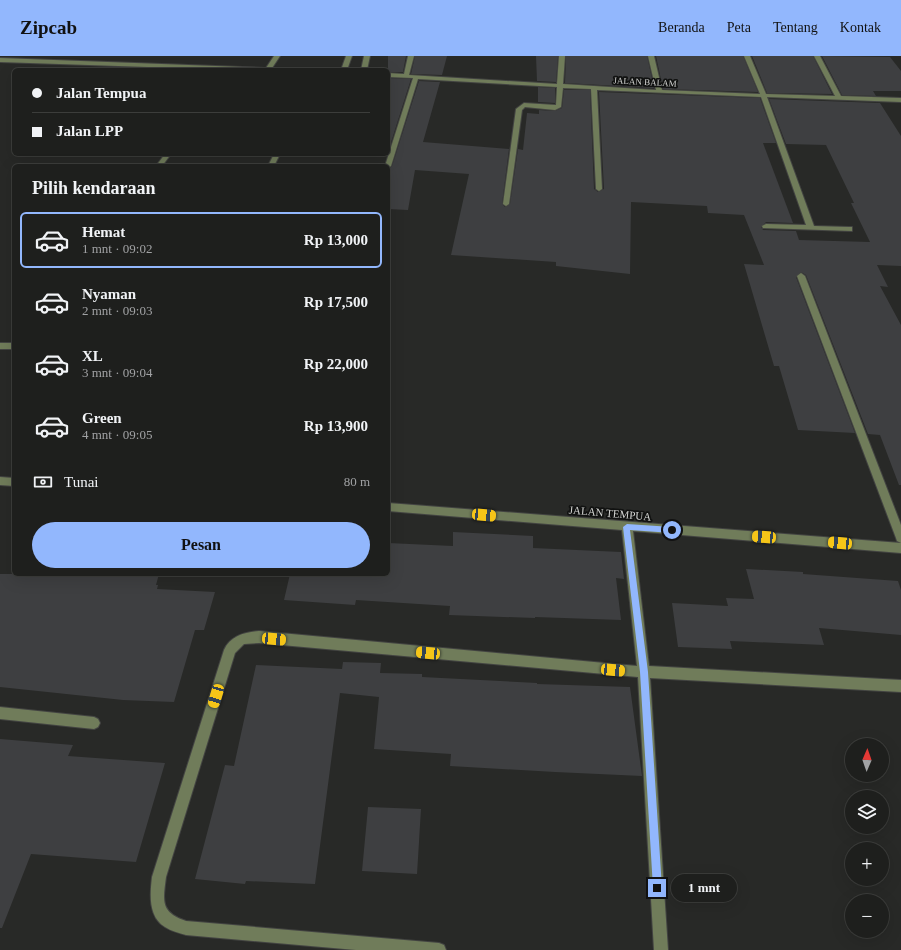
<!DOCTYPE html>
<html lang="id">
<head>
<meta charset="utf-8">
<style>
  :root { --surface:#1e1f1d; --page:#2b2c2a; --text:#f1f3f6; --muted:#a1a2a4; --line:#3c3d3b; --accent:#92b7fd }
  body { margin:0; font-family:Georgia,serif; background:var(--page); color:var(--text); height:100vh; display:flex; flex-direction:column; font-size:15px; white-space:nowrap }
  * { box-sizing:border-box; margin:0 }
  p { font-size:13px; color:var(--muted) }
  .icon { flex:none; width:22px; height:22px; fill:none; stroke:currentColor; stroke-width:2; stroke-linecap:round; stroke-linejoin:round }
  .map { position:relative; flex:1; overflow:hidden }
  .drawer { position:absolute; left:12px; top:108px; width:378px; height:412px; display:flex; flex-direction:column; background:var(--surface); border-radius:6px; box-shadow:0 4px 16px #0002,0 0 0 1px var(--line) }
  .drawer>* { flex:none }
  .banner { position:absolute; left:12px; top:12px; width:378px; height:88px; border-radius:6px; box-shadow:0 4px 16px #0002,0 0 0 1px var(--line); display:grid; align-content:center; height:88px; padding:0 20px; background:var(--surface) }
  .needle { width:26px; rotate:2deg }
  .controls { position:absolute; left:845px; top:682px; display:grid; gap:8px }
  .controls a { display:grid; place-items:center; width:44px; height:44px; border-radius:50%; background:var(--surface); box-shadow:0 4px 16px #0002,0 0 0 1px var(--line); font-size:20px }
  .end { position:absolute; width:18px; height:18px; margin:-9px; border:5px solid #92b7fd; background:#111; box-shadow:0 0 0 2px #111 }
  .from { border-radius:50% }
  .bubble { position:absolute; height:28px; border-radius:14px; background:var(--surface); box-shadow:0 4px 16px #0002,0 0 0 1px var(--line); font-size:13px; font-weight:700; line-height:28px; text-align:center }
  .car { position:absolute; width:12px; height:24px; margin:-12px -6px; border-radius:5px; box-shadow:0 0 3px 1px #0007; background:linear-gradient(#f5c518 24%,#345 0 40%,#f5c518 0 76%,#345 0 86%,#f5c518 0) }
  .banner b { display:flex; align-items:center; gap:14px; height:38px; font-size:15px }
  .banner b+b { border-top:1px solid var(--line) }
  .banner i { width:10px; height:10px; background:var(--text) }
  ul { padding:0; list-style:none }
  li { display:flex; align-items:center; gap:12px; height:56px; margin:0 8px 6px; padding:0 12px; border:2px solid transparent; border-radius:6px }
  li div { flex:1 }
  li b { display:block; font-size:15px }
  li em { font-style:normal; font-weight:700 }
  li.selected { border-color:var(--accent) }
  li>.icon { width:36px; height:36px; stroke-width:1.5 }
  h2 { padding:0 20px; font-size:18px; line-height:48px }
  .pay { display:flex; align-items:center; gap:10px; height:44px; padding:0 20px; font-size:15px }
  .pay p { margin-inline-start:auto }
  .action { display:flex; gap:8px; margin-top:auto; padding:8px 20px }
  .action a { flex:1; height:46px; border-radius:24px; background:var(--accent); color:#111; font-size:16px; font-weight:700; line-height:46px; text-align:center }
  header { display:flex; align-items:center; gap:24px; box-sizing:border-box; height:56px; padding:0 20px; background:var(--accent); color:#111 }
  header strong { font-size:19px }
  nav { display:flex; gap:22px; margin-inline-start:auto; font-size:14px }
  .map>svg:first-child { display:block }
  .building { fill:#3e3f41 }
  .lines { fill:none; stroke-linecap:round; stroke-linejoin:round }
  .minor-casing { stroke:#434442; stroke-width:2 }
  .minor { fill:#707c5a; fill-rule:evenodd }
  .route { fill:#92b7fd }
  .labels { text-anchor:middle; stroke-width:3.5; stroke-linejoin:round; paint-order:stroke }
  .far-street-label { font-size:9px; fill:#d3d4d2; stroke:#111211 }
  .street-label { font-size:11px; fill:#d3d4d2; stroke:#111211 }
</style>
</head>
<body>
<header>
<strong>Zipcab</strong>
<nav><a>Beranda</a><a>Peta</a><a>Tentang</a><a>Kontak</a></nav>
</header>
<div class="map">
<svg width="901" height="894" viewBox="0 0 901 894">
  <rect width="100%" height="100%" fill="#282927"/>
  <g class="building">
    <path d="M 388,0 L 406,0 L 403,16 L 388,16 Z"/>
    <path d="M 415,0 L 447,0 L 442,19 L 411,18 Z"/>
    <path d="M 536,0 L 558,0 L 556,26 L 537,25 Z"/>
    <path d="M 566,0 L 647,0 L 654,32 L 565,27 Z"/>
    <path d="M 656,0 L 743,0 L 758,36 L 663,33 Z"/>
    <path d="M 752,0 L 813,0 L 832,38 L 767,37 Z"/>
    <path d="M 822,0 L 890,1 L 901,15 L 901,35 L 873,35 L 876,40 L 842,39 Z"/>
    <path d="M 388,22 L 411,23 L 388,96 Z"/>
    <path d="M 419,25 L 440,26 L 423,86 L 509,93 L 502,148 L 505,151 L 510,148 L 518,93 L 523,94 L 527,57 L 539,58 L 539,54 L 555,55 L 562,52 L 564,34 L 590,34 L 594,133 L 598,136 L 604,133 L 599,36 L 760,42 L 776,87 L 763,87 L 793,167 L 766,166 L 761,171 L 763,174 L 796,175 L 799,184 L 870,186 L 851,147 L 854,147 L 826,89 L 786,88 L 769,43 L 880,47 L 901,80 L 901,210 L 877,209 L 888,231 L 880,230 L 901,269 L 901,429 L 899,429 L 880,379 L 868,378 L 806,219 L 801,216 L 796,221 L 855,377 L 798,374 L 779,310 L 774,310 L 744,208 L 764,209 L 744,159 L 708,157 L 707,150 L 631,146 L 630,218 L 556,210 L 556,206 L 451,199 L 469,118 L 415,114 L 408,154 L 388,153 L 388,124 L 390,112 L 392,110 Z"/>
    <path d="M 538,31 L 555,32 L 555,47 L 538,46 Z"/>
    <path d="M 453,476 L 533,480 L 533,492 L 621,496 L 624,523 L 616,522 L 621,564 L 535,561 L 535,562 L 449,559 L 450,550 L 356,544 L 355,549 L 284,544 L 290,518 L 388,518 L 388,487 L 453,490 Z"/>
    <path d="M 746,513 L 803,516 L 803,518 L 898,525 L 901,534 L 901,579 L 819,572 L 824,589 L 730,585 L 732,593 L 678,591 L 672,547 L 728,550 L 726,542 L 754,543 Z"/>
    <path d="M 0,518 L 159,518 L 156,529 L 158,529 L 157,533 L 215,536 L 204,574 L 195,574 L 174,646 L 123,644 L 0,631 Z"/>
    <path d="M 343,606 L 381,607 L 380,617 L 422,618 L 422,621 L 537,627 L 537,628 L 630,631 L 642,720 L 555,716 L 450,710 L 451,698 L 374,693 L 379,641 L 340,637 L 315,828 L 246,825 L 245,828 L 195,823 L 225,709 L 234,710 L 256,609 L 342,613 Z"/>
    <path d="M 0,683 L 73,689 L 68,700 L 165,707 L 136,806 L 31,798 L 2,872 L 0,872 Z"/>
    <path d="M 368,751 L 421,753 L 417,818 L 362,815 Z"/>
  </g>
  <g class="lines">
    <g class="minor-casing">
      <g id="minor">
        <path d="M 274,0 L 280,0 L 272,12 L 283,12 L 286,14 L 236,14 L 0,6 L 0,2 L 266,12 Z"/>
        <path d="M 346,0 L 352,0 L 347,14 L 341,14 Z"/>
        <path d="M 364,0 L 370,0 L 367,14 L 361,14 Z"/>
        <path d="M 408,0 L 414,0 L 409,19 L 557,28 L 559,0 L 565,0 L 563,28 L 656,34 L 648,0 L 654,0 L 662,34 L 760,38 L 744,0 L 750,0 L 766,38 L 835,40 L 814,0 L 820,0 L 841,40 L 901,42 L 901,46 L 767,41 L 814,170 L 849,171 L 852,171 L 852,175 L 763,172 L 762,170 L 766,168 L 806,169 L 761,41 L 597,34 L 602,133 L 599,135 L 596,133 L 591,33 L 563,32 L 561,51 L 555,54 L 525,51 L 522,54 L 509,148 L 506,150 L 503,148 L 516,53 L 524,47 L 556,49 L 557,31 L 418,23 L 391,110 L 388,112 L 388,110 L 385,110 L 413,22 L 388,21 L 388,17 L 404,18 Z"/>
        <path d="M 165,98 L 171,98 L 162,110 L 156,110 Z"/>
        <path d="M 274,98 L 280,98 L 274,110 L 268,110 Z"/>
        <path d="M 801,217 L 805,220 L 901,469 L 901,487 L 897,485 L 896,482 L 797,220 Z"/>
        <rect x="0" y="287" width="14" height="6"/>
        <path d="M 0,421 L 14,422 L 14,430 L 0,429 Z"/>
        <path d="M 388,447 L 901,487 L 901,497 L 633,475 L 649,610 L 901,624 L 901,636 L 650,622 L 668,894 L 654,894 L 638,621 L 259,587 L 244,588 L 235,597 L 166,821 C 163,845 160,856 186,865 L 439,887 L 444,889 L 446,894 L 356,894 L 186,879 C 179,877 171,875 165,871 C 148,861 150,838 152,821 L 224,594 C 230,580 245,576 259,575 L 637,610 L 622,474 L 388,455 Z"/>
        <path d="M 0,651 L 94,661 L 98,663 L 100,667 L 98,671 L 94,673 L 0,663 Z"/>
      </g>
    </g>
    <use href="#minor" class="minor"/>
  </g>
  <path class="route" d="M 627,468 L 672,471 L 676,474 L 672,477 L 630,474 L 648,616 L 662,832 L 660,835 L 657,837 L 654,835 L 653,832 L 640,616 L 623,471 Z"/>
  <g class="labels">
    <g class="far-street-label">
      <text transform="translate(645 26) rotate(3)" y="3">JALAN BALAM</text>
    </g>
    <g class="street-label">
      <text transform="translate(610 457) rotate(5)" y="4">JALAN TEMPUA</text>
    </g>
  </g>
</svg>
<div class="controls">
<a><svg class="needle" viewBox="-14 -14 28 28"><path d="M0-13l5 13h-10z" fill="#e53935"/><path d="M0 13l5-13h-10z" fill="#a1a2a4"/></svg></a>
<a><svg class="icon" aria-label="layers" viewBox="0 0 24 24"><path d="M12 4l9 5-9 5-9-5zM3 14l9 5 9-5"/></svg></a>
<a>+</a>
<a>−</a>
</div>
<i class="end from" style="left:672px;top:474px"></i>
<i class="end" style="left:657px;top:832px"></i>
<div class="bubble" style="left:671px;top:818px;width:66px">1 mnt</div>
<i class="car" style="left:484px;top:459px;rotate:95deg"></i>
<i class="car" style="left:764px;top:481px;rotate:274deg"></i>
<i class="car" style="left:840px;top:487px;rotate:275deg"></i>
<i class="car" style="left:274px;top:583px;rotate:95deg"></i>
<i class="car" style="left:428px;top:597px;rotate:275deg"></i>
<i class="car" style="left:613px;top:614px;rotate:95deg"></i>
<i class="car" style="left:216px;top:640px;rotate:197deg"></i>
<div class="banner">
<b><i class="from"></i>Jalan Tempua</b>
<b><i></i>Jalan LPP</b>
</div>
<section class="drawer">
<h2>Pilih kendaraan</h2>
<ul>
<li class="selected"><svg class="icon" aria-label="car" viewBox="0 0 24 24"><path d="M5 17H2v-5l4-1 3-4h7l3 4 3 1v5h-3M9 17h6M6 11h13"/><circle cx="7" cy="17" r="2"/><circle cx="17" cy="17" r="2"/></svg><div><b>Hemat</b><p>1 mnt · 09:02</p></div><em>Rp 13,000</em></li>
<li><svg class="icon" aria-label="car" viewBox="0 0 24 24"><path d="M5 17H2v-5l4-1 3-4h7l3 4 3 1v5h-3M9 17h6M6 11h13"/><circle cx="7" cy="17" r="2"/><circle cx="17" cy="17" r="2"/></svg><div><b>Nyaman</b><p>2 mnt · 09:03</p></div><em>Rp 17,500</em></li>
<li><svg class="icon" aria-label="car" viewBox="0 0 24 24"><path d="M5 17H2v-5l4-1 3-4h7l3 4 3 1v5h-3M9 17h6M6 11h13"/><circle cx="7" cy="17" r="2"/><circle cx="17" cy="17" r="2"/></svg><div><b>XL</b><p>3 mnt · 09:04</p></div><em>Rp 22,000</em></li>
<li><svg class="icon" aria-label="car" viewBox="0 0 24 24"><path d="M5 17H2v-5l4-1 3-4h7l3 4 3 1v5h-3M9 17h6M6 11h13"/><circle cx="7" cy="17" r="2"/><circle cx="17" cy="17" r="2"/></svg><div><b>Green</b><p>4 mnt · 09:05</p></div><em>Rp 13,900</em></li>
</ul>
<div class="pay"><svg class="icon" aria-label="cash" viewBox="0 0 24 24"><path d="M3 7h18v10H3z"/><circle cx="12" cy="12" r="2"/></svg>Tunai<p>80 m</p></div>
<div class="action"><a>Pesan</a></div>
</section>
</div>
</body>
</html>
